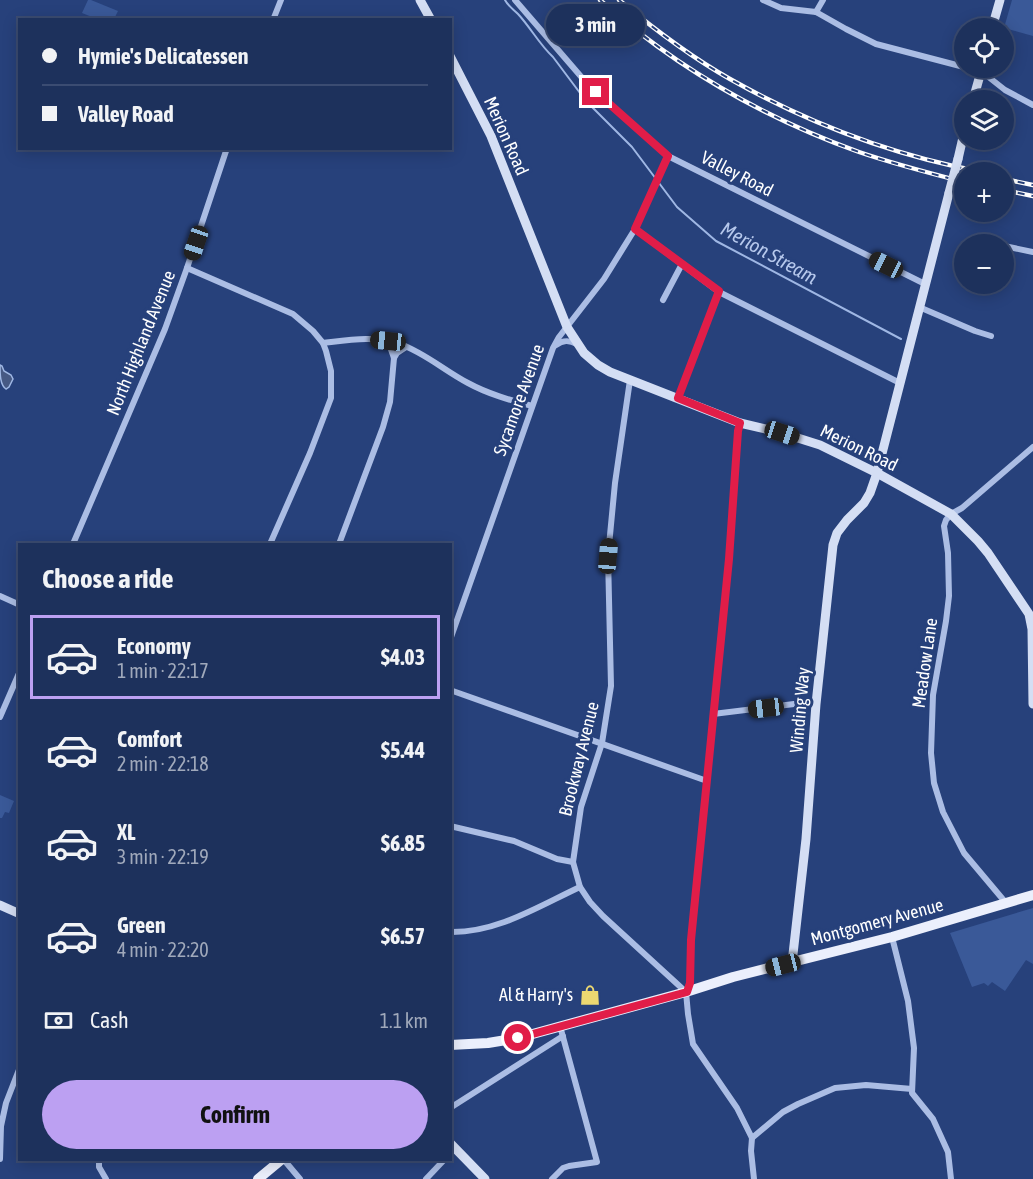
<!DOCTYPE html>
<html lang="en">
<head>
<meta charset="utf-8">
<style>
  :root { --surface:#1d315c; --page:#253962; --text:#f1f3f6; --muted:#a0a9bb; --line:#3b4c72; --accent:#bca0f2 }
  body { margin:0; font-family:"Asap Condensed",sans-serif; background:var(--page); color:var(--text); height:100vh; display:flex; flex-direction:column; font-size:22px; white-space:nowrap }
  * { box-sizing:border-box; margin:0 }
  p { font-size:20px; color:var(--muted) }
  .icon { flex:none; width:33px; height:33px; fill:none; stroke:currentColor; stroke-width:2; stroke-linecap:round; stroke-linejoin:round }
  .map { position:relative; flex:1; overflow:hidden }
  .sheet { position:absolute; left:18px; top:543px; width:434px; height:618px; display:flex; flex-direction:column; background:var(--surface); border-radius:0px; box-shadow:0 3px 15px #0003,0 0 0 2px var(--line) }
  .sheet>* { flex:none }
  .top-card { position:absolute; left:18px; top:18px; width:434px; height:132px; border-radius:0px; box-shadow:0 3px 15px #0003,0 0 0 2px var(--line); display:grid; align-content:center; height:132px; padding:0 24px; background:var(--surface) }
  .tools { position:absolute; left:954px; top:18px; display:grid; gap:12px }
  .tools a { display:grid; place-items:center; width:60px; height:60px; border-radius:50%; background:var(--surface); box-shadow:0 3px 15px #0003,0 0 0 2px var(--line); font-size:30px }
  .end { position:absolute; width:27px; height:27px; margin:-14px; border:8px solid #e11d48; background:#fff; box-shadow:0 0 0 3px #fff }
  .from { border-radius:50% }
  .bubble { position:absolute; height:42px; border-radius:21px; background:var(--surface); box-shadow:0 3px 15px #0003,0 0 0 2px var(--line); font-size:20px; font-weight:700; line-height:42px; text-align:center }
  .car { position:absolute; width:18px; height:36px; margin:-18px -9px; border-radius:8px; box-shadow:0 0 4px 2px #0007; background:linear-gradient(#222 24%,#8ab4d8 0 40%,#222 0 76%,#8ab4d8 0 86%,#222 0) }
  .top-card b { display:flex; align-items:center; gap:21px; height:57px; font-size:22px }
  .top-card b+b { border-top:2px solid var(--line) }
  .top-card i { width:15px; height:15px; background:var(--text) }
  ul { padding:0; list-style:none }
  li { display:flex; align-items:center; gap:18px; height:84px; margin:0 12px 9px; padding:0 12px; border:3px solid transparent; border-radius:0px }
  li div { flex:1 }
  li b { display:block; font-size:22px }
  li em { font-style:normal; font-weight:700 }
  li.on { border-color:var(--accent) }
  li>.icon { width:54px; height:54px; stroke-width:1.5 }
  h2 { padding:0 24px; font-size:27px; line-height:72px }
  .pay { display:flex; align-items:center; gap:15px; height:66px; padding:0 24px; font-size:22px }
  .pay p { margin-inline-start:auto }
  .primary-button { display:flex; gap:12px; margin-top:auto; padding:12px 24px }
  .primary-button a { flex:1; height:69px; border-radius:36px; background:var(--accent); color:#111; font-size:24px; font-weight:700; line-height:69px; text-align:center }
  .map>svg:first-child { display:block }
  .green { fill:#3a5998 }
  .water { fill:#465984; stroke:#9fb7e4; stroke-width:1.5 }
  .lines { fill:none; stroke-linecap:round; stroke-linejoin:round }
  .stream { stroke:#9fb7e4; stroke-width:2 }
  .street { stroke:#abbde4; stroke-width:6 }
  .secondary { stroke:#d4def4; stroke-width:9 }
  .primary { stroke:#ebeffc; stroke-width:10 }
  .rail-casing { stroke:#fff; stroke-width:4.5 }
  .rail { stroke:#27417b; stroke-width:2; stroke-dasharray:7; stroke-linecap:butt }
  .secondary-bridge { stroke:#d4def4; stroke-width:9 }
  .route { stroke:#e11d48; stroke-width:8 }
  .labels { text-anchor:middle; stroke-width:6; stroke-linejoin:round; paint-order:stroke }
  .street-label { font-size:18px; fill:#fff; stroke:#27417b }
  .poi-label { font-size:18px; fill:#fff; stroke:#27417b; text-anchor:end }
  .water-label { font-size:20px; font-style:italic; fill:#b6c8ec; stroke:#27417b }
</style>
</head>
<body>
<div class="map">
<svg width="1033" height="1179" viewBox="0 0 1033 1179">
  <rect width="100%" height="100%" fill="#27417b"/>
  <g class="green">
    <path d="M 88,0 L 91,0 L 118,11 L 114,19 L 97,19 L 82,13 Z"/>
    <path d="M 1012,0 L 1033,0 L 1033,36 L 1004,28 Z"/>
    <path d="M 0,795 L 14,801 L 9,813 L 5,812 L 2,818 L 0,818 Z"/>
    <path d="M 1033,908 L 1033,964 L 1026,960 L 1005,991 L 992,982 L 988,986 L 984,983 L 972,987 L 950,933 Z"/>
  </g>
  <path class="water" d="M 0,365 L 2,366 L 4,371 L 11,375 L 13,379 L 9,387 L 6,389 C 0,385 0,374 0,365 Z"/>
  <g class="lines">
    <path class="stream" d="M 505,0 C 508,6 513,9 518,14 C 531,28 539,44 553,57 L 586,101 L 632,147 L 677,207 L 716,241 L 901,339"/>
    <g class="street">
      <path d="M 515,0 L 590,87 L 668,156 L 925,284"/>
      <path d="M 763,0 L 781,8 L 816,12 L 846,29 L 876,44 L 964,67"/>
      <path d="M 816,12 L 823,0"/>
      <path d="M 273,20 L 281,0"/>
      <path d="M 968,68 L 981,71 L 1005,90 L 1033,105"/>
      <path d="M 635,229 L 719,292 L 900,383"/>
      <path d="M 994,244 L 997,244"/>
      <path d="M 1004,246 L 1033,252"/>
      <path d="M 187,268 L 293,314 L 313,331 L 323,343 L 326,351 L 331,371 L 331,398 L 310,453 L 270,544"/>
      <path d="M 663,300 L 682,264"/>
      <path d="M 919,307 L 975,331 L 991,336"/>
      <path d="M 323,343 C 348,340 376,335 400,344 C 425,353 445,371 468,383 C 488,394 510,400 532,406"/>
      <path d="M 556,345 C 563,340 569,340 577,344"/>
      <path d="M 394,358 L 397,353 L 406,347"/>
      <path d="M 630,380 L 615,483 L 608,556 L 611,686 L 602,743 L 581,807 L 573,862 L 580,887 L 590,902 L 603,916 L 686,992"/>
      <path d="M 678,398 L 719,292"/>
      <path d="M 740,423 L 738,431 L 729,559 L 691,940 L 690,983 L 686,992 L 688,1014 L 693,1044 L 737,1108 L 752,1138 L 751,1151 L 754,1179"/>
      <path d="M 73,544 L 165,329 L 187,268 L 227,148"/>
      <path d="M 339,544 L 383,427 L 390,402 L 394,358 L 388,341"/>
      <path d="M 0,596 L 20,605"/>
      <path d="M 450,640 L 553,348 L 559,337 L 604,279 L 635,229 L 668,156"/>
      <path d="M 450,690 L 707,781"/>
      <path d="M 713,714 L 794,704 L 816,704"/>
      <path d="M 0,717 L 20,671"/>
      <path d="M 450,826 L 514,841 L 557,859 L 573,862"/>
      <path d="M 1006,903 L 964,853 L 943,812 L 934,783 L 931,753 L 933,695 L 946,621 L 949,596 L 948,553 L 944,526 L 946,520 L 951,514 L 962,508 L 1033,447"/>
      <path d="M 450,932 C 497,933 539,906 580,887"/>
      <path d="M 892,937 L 908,1001 L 914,1048 L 912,1093 L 933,1119 L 948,1152 L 951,1179"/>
      <path d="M 450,1108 L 563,1036"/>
      <path d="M 752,1138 L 783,1112 L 798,1104 L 835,1088 L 866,1085 L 912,1089"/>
      <path d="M 0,1159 L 1,1126 L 6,1103 L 20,1067"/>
      <path d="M 99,1160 L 99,1167 L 106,1179"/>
      <path d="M 284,1160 L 300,1179"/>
      <path d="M 426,1179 L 444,1160"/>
      <path d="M 552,1179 L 563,1168 L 569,1166 L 597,1162 L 560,1026"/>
    </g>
    <g class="secondary">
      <path d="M 420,0 L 431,20"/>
      <path d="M 992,28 L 1000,0"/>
      <path d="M 450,56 L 491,136 L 567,327 L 584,353 L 598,365 L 610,372 L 740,423 L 782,433 L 820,445 L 877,473 L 951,514 L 978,541 L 988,553 L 1029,614 L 1032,629 L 1033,704"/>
      <path d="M 973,100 L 982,68"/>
      <path d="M 958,159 L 964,133"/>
      <path d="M 0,905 L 20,914"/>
      <path d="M 792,963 L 806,839 L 816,704 L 833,545 L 837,533 L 847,520 L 864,503 L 870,493 L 877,473 L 949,193"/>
      <path d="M 450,1143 L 485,1179"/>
    </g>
    <g class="primary">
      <path d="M 450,1045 L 488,1043 L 518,1038 L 686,992 L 733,977 L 892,937 L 1033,895"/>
      <path d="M 258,1179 L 281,1160"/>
    </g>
    <g class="rail-casing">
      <g id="rail">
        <path d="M 600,0 C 675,67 765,118 859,152 C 894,164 929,173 964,182"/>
        <path d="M 619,0 C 654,29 691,57 730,79 C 808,123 895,156 983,172"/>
        <path d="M 1004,179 L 1033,185"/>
        <path d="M 1004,190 L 1033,196"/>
      </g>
    </g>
    <use href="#rail" class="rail"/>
    <path class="secondary-bridge" d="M 949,193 L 958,159"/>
  </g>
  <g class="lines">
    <path class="route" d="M 518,1038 L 687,992 L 690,983 L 691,940 L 729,559 L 738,431 L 740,423 L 678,398 L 719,291 L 635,229 L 668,156 L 596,92"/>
  </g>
  <defs>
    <g id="shop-bare" transform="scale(1.62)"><path d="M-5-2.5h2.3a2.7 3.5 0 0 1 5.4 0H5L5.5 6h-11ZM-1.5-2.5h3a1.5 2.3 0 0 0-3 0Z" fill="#ecd871" stroke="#27417b" stroke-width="2.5" paint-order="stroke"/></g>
  </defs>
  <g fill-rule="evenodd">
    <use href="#shop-bare" x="590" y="995"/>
  </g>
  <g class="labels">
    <g class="street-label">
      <text transform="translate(506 136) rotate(66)" y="6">Merion Road</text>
      <text transform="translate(737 174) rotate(27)" y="6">Valley Road</text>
      <text transform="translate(141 343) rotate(-68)" y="6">North Highland Avenue</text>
      <text transform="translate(519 400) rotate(-70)" y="6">Sycamore Avenue</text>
      <text transform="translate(859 448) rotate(26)" y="6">Merion Road</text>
      <text transform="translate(925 663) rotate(-82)" y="6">Meadow Lane</text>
      <text transform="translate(800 710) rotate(-85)" y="6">Winding Way</text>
      <text transform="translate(579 759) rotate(-76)" y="6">Brookway Avenue</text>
      <text transform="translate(877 922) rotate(-15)" y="6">Montgomery Avenue</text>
    </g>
    <g class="poi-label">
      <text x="573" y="1001">Al &amp; Harry's</text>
    </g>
    <g class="water-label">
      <text transform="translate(769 253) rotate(29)" y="7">Merion Stream</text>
    </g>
  </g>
</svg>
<div class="tools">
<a><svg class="icon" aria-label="locate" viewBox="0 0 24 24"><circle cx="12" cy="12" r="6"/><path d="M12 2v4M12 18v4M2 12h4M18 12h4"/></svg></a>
<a><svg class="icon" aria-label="layers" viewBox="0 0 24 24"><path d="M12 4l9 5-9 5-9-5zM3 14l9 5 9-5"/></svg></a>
<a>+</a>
<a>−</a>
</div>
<i class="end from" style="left:518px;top:1038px"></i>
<i class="end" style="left:596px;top:92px"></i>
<div class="bubble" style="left:546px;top:4px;width:99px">3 min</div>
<i class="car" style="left:196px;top:243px;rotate:199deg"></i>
<i class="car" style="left:886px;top:265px;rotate:296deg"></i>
<i class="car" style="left:388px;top:341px;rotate:276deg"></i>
<i class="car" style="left:782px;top:433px;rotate:108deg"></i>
<i class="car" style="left:608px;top:556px;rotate:5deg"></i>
<i class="car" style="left:766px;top:708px;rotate:263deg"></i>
<i class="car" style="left:783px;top:965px;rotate:256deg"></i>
<div class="top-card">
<b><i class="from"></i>Hymie's Delicatessen</b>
<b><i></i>Valley Road</b>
</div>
<section class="sheet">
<h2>Choose a ride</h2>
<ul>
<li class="on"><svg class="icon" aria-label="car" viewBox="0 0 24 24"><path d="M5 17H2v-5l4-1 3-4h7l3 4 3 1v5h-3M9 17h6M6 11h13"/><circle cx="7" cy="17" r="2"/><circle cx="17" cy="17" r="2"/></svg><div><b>Economy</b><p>1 min · 22:17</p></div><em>$4.03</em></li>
<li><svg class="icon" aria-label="car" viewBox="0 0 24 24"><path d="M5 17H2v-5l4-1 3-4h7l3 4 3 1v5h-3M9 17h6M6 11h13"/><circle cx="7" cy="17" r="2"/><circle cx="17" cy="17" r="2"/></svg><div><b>Comfort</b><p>2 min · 22:18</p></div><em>$5.44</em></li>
<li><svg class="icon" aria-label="car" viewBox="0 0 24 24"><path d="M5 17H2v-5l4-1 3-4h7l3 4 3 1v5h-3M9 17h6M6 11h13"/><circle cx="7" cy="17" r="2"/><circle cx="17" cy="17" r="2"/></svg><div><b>XL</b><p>3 min · 22:19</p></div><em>$6.85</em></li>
<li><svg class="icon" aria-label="car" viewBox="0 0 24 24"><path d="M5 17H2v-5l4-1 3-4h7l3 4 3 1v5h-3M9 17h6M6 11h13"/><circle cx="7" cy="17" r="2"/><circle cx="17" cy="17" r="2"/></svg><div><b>Green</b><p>4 min · 22:20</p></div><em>$6.57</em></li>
</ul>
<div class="pay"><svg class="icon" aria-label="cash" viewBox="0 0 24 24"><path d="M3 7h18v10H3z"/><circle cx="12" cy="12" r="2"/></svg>Cash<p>1.1 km</p></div>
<div class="primary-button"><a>Confirm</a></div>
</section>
</div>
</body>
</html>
